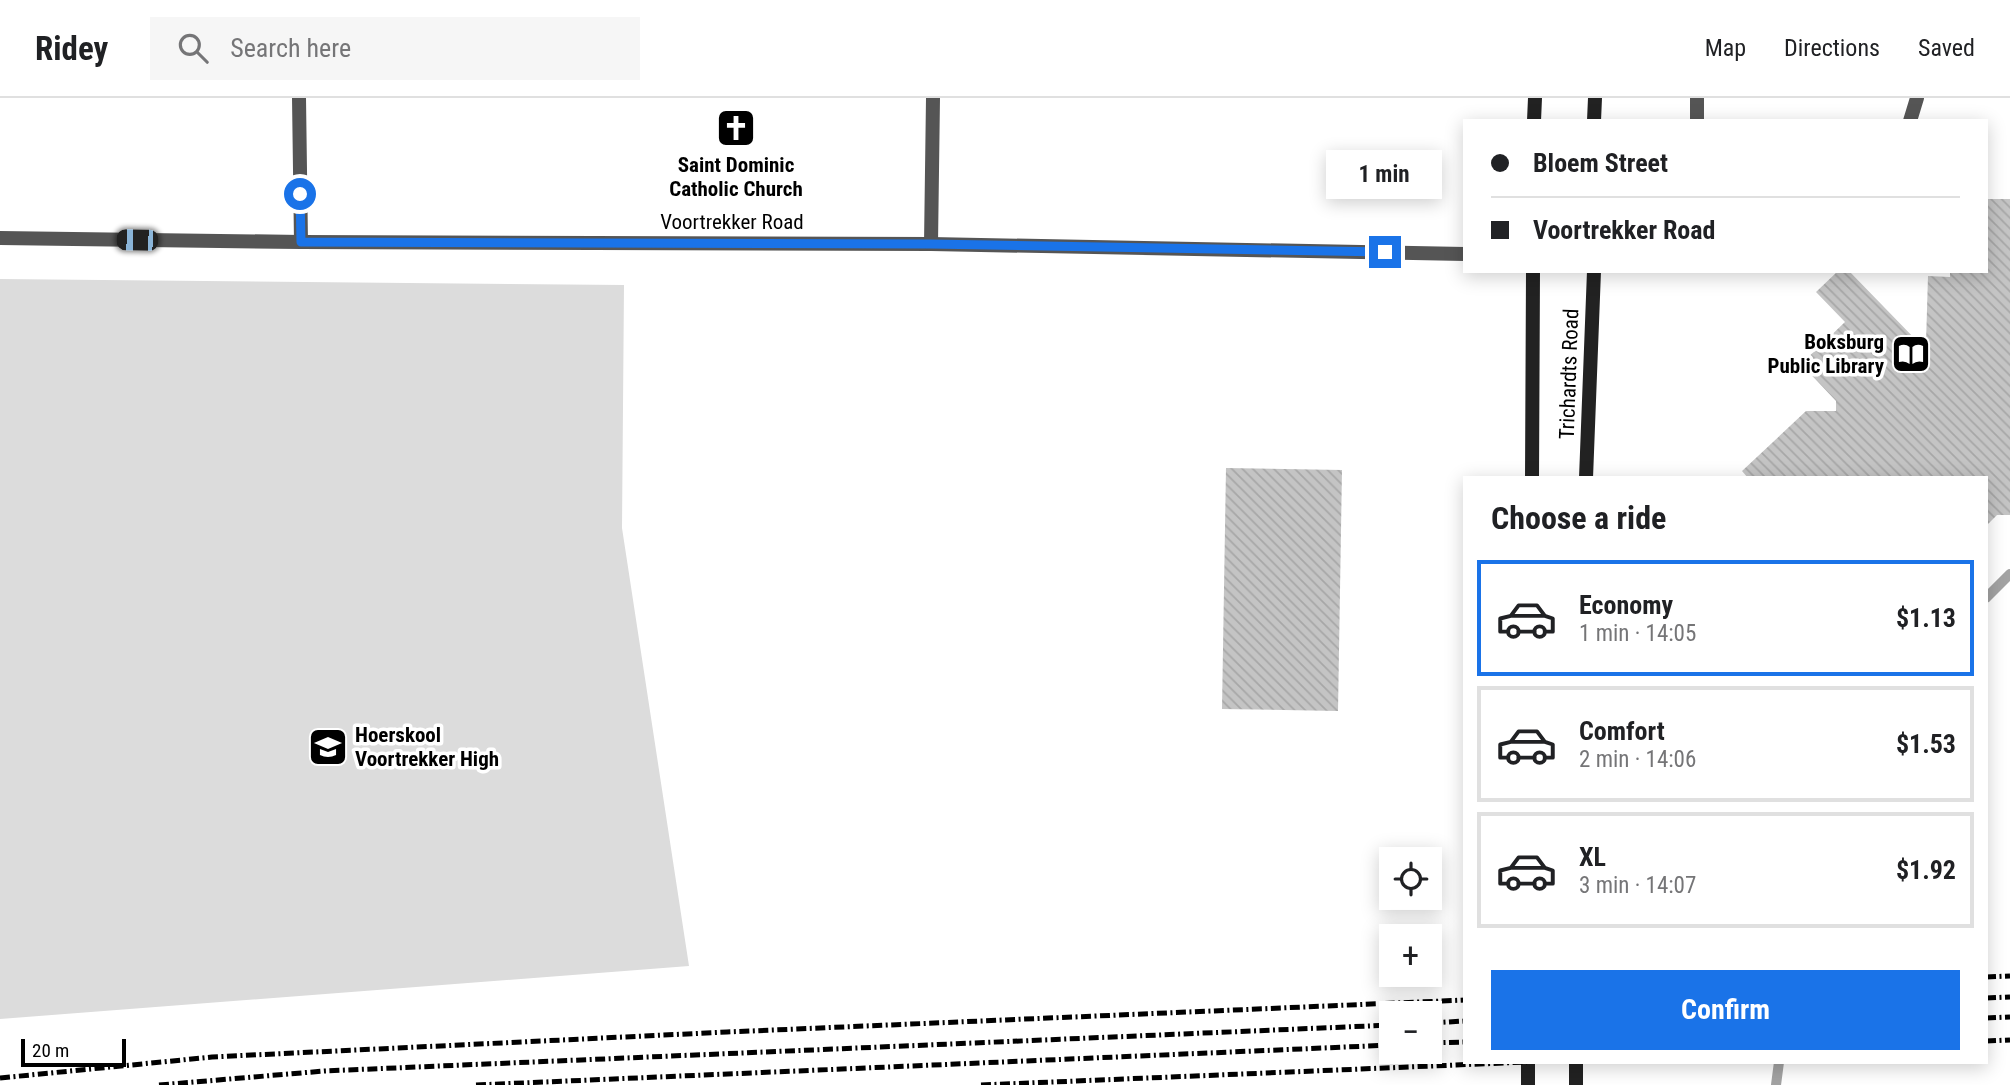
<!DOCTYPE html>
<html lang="en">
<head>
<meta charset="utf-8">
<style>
  :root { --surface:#fff; --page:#f6f6f6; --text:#202124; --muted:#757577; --line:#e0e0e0; --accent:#1a73e8 }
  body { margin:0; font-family:"Roboto Condensed",sans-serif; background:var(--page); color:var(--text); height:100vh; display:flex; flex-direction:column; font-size:26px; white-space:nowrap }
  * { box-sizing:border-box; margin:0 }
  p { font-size:23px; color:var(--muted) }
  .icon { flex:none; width:38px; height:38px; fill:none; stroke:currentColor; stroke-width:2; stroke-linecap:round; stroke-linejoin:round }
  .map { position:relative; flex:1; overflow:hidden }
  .sheet { position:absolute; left:1463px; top:378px; width:525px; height:588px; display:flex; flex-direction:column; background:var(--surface); border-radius:0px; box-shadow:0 4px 18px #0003 }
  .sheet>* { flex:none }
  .top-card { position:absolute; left:1463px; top:21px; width:525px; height:154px; border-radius:0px; box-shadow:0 4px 18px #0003; display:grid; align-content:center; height:154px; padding:0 28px; background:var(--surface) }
  .fabs { position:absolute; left:1379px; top:749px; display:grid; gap:14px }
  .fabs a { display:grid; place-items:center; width:63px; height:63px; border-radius:0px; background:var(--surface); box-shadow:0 4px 18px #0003; font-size:35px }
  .scale { position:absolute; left:21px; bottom:18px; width:105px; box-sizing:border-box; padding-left:7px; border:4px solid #000; border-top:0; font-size:19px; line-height:24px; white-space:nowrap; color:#000; -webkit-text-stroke:5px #fff; paint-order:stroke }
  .end { position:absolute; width:32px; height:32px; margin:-16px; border:9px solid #1a73e8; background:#fff; box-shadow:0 0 0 4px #fff }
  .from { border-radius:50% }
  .bubble { position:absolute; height:49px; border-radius:0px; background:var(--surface); box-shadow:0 4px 18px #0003; font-size:23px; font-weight:700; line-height:49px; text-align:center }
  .car { position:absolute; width:21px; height:42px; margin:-21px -10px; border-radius:9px; box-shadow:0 0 5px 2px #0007; background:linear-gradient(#222 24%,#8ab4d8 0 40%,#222 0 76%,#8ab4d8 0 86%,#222 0) }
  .top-card b { display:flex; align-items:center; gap:24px; height:66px; font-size:26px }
  .top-card b+b { border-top:2px solid var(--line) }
  .top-card i { width:18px; height:18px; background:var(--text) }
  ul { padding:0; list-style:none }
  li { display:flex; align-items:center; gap:21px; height:116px; margin:0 14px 10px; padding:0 14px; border:4px solid var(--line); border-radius:0px }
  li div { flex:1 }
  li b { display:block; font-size:26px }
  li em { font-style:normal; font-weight:700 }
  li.selected { border-color:var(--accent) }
  li>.icon { width:63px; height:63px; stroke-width:1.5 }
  h2 { padding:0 28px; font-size:32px; line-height:84px }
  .cta { display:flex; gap:14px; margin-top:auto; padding:14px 28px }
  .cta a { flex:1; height:80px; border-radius:0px; background:var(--accent); color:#fff; font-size:28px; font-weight:700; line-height:80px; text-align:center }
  header { display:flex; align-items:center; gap:42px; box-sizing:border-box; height:98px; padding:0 35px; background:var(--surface); border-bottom:2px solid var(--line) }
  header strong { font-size:33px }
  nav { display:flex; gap:38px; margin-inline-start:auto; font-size:24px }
  .search { width:490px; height:63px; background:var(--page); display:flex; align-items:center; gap:18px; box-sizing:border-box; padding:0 24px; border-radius:0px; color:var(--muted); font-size:26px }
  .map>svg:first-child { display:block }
  .garden { fill:#dcdcdc }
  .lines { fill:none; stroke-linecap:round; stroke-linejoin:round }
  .stream { stroke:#a3a3a3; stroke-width:10 }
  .building { fill:url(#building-back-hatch) }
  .lane { stroke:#555; stroke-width:14 }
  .street { stroke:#555; stroke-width:14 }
  .secondary { stroke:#222; stroke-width:14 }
  .rail { stroke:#000; stroke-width:5; stroke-dasharray:10 3.5 2 3.5; stroke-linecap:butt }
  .route { stroke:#1a73e8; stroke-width:9 }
  .labels { text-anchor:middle; stroke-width:7; stroke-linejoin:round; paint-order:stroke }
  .poi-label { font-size:21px; font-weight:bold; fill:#000; stroke:#fff }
  .street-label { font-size:21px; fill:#000; stroke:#fff }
</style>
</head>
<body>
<header>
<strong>Ridey</strong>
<div class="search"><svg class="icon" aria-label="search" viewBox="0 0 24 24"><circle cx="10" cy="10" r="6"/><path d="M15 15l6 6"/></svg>Search here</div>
<nav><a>Map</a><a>Directions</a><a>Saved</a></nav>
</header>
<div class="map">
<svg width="2010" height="987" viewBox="0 0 2010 987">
  <defs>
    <pattern id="building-back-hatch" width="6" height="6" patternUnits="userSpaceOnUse" patternTransform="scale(1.75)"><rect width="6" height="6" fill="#c4c4c4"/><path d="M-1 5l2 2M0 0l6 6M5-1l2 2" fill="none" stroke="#a7a7a7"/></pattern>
  </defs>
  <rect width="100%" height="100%" fill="#fff"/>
  <path class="garden" d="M 0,181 L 624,187 L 622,430 L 689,868 L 0,921 Z"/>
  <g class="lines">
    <g class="stream">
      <path d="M 1986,500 L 2010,476"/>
      <path d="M 1776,987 L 1779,964"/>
    </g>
  </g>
  <g class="building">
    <path d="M 1986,101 L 2010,101 L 2010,417 L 1997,417 L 1986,428 L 1986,380 L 1748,380 L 1742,373 L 1806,313 L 1836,313 L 1836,303 L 1801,266 L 1845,224 L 1816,194 L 1838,173 L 1849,173 L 1918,244 L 1926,245 L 1928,178 L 1950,179 L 1950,173 L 1986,173 Z"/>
    <path d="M 1226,370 L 1342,372 L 1338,613 L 1222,611 Z"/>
  </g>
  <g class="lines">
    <g class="lane">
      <path d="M 1697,0 L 1697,23"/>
      <path d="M 1910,23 L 1917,0"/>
    </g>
    <g class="street">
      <path d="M 299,0 L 301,144"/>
      <path d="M 0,140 L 301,144 L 931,146 L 1465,156"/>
      <path d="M 931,146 L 933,0"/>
    </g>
    <g class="secondary">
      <path d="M 1534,23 L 1535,0"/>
      <path d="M 1594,23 L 1595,0"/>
      <path d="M 1532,380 L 1533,173"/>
      <path d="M 1586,380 L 1594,173"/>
      <path d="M 1576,964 L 1576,987"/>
      <path d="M 1528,987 L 1528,964"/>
    </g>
    <g class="rail">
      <path d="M 1986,879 L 2010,878"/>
      <path d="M 1986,900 L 2010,899"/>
      <path d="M 1986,920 L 2010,919"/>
      <path d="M 1430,925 L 1465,923"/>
      <path d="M 1986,943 L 2010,942"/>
      <path d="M 1430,945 L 1465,944"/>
      <path d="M 0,980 L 212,959 L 727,934 L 1465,902"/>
      <path d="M 159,987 L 324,973 L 1391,927"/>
      <path d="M 476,987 L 1391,947"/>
      <path d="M 981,987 L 1527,964"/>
    </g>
  </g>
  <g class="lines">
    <path class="route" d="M 300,96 L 301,144 L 930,146 L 1385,154"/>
  </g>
  <defs>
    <g id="church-square" transform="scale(2.0125)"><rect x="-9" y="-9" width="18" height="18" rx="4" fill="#000" stroke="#fff"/><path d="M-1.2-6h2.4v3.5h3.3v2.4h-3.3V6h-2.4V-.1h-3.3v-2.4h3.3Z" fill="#fff"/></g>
    <g id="library-square" transform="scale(2.0125)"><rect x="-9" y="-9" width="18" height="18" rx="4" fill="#000" stroke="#fff"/><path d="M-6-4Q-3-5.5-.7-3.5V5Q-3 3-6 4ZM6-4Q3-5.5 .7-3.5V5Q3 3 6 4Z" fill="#fff"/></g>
    <g id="school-square" transform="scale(2.0125)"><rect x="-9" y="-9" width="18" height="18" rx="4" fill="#000" stroke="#fff"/><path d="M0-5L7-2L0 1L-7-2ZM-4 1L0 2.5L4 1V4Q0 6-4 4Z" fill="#fff"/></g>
  </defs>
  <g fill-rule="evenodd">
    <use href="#church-square" x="736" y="30"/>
    <use href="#library-square" x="1911" y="256"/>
    <use href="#school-square" x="328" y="649"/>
  </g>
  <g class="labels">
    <g class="poi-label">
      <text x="736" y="74">Saint Dominic<tspan x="736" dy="24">Catholic Church</tspan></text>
      <text x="1884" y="251" text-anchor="end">Boksburg<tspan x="1884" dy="24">Public Library</tspan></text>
      <text x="355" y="644" text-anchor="start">Hoerskool<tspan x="355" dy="24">Voortrekker High</tspan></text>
    </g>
    <g class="street-label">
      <text x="732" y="131">Voortrekker Road</text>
      <text transform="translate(1569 276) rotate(-88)" y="7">Trichardts Road</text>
    </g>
  </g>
</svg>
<div class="fabs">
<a><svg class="icon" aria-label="locate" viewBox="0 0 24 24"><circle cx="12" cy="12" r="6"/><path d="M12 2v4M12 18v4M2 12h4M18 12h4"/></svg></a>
<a>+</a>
<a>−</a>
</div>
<div class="scale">20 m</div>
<i class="end from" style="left:300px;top:96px"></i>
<i class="end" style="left:1385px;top:154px"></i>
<div class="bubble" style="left:1326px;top:52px;width:116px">1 min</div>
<i class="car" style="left:137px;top:142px;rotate:271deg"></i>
<div class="top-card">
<b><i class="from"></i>Bloem Street</b>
<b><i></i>Voortrekker Road</b>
</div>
<section class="sheet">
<h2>Choose a ride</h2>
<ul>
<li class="selected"><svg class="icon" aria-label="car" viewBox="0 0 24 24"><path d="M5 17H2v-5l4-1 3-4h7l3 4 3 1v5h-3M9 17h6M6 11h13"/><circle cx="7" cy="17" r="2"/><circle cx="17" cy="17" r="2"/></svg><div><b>Economy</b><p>1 min · 14:05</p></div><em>$1.13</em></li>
<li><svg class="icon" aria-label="car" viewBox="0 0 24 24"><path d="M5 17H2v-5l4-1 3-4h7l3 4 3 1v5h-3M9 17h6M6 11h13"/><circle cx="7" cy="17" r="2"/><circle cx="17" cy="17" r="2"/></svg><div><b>Comfort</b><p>2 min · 14:06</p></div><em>$1.53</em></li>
<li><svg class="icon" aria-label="car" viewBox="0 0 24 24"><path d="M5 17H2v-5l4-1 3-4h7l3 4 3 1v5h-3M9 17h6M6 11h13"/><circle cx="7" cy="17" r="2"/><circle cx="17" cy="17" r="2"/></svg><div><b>XL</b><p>3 min · 14:07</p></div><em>$1.92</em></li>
</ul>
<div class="cta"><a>Confirm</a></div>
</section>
</div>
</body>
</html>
